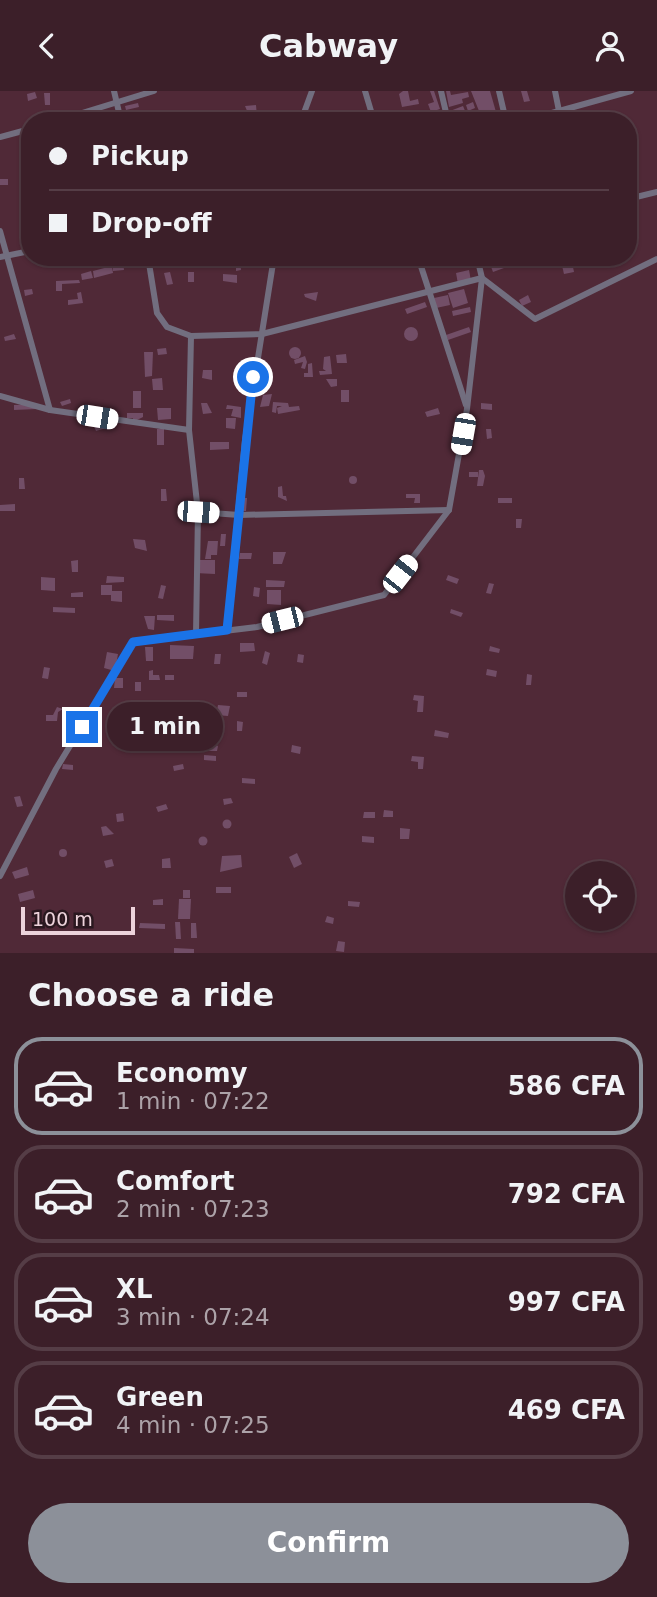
<!DOCTYPE html>
<html lang="en">
<head>
<meta charset="utf-8">
<style>
  :root { --surface:#3c1f29; --page:#432731; --text:#f1f3f6; --muted:#aca2a8; --line:#553d46; --accent:#8c9099 }
  body { margin:0; font-family:"DejaVu Sans",sans-serif; background:var(--page); color:var(--text); height:100vh; display:flex; flex-direction:column; font-size:26px; white-space:nowrap }
  * { box-sizing:border-box; margin:0 }
  p { font-size:23px; color:var(--muted) }
  .icon { flex:none; width:38px; height:38px; fill:none; stroke:currentColor; stroke-width:2; stroke-linecap:round; stroke-linejoin:round }
  .map { position:relative; height:862px; overflow:hidden }
  .panel { display:flex; flex-direction:column; background:var(--surface); flex:1 }
  .panel>* { flex:none }
  .guide { position:absolute; left:21px; top:21px; width:616px; height:154px; border-radius:28px; box-shadow:0 2px 5px #0004,0 0 0 2px var(--line); display:grid; align-content:center; height:154px; padding:0 28px; background:var(--surface) }
  .tools { position:absolute; left:565px; top:770px; display:grid; gap:14px }
  .tools a { display:grid; place-items:center; width:70px; height:70px; border-radius:50%; background:var(--surface); box-shadow:0 2px 5px #0004,0 0 0 2px var(--line); font-size:35px }
  .scale { position:absolute; left:21px; bottom:18px; width:114px; box-sizing:border-box; padding-left:7px; border:4px solid #edd3db; border-top:0; font-size:19px; line-height:24px; white-space:nowrap; color:#edd3db; -webkit-text-stroke:5px #2a181f; paint-order:stroke }
  .end { position:absolute; width:32px; height:32px; margin:-16px; border:9px solid #1a73e8; background:#fff; box-shadow:0 0 0 4px #fff }
  .from { border-radius:50% }
  .bubble { position:absolute; height:49px; border-radius:24px; background:var(--surface); box-shadow:0 2px 5px #0004,0 0 0 2px var(--line); font-size:23px; font-weight:700; line-height:49px; text-align:center }
  .car { position:absolute; width:21px; height:42px; margin:-21px -10px; border-radius:9px; box-shadow:0 0 5px 2px #0007; background:linear-gradient(#fff 24%,#345 0 40%,#fff 0 76%,#345 0 86%,#fff 0) }
  .guide b { display:flex; align-items:center; gap:24px; height:66px; font-size:26px }
  .guide b+b { border-top:2px solid var(--line) }
  .guide i { width:18px; height:18px; background:var(--text) }
  ul { padding:0; list-style:none }
  li { display:flex; align-items:center; gap:21px; height:98px; margin:0 14px 10px; padding:0 14px; border:4px solid var(--line); border-radius:28px }
  li div { flex:1 }
  li b { display:block; font-size:26px }
  li em { font-style:normal; font-weight:700 }
  li.active { border-color:var(--accent) }
  li>.icon { width:63px; height:63px; stroke-width:1.5 }
  h2 { padding:0 28px; font-size:32px; line-height:84px }
  .action { display:flex; gap:14px; margin-top:auto; padding:14px 28px }
  .action a { flex:1; height:80px; border-radius:42px; background:var(--accent); color:#fff; font-size:28px; font-weight:700; line-height:80px; text-align:center }
  header { display:flex; justify-content:space-between; align-items:center; height:91px; padding:0 28px; background:var(--surface); font-size:32px; font-weight:700 }
  .map>svg:first-child { display:block }
  .building { fill:#724e67 }
  .lines { fill:none; stroke-linecap:round; stroke-linejoin:round }
  .street { stroke:#726e7f; stroke-width:6 }
  .route { stroke:#1a73e8; stroke-width:9 }
</style>
</head>
<body>
<header><svg class="icon" aria-label="back" viewBox="0 0 24 24"><path d="M15 5l-7 7 7 7"/></svg>Cabway<svg class="icon" aria-label="person" viewBox="0 0 24 24"><circle cx="12" cy="8" r="4"/><path d="M4 21q1-7 8-7t8 7"/></svg></header>
<div class="map">
<svg width="657" height="862" viewBox="0 0 657 862">
  <rect width="100%" height="100%" fill="#502937"/>
  <g class="building">
    <path d="M 403,0 L 408,0 L 410,10 L 418,8 L 419,13 L 402,16 L 399,3 Z"/>
    <path d="M 430,0 L 434,0 L 440,18 L 431,21 L 428,13 L 434,11 Z"/>
    <path d="M 446,0 L 450,0 L 451,4 L 468,1 L 469,6 L 462,8 L 463,12 L 449,16 Z"/>
    <path d="M 471,0 L 490,0 L 498,28 L 483,30 Z"/>
    <path d="M 521,0 L 527,0 L 530,10 L 524,11 Z"/>
    <path d="M 35,1 L 37,7 L 28,10 L 27,3 Z"/>
    <path d="M 44,2 L 50,2 L 50,14 L 45,14 Z"/>
    <path d="M 473,11 L 475,17 L 468,20 L 466,14 Z"/>
    <path d="M 138,12 L 139,16 L 126,19 L 125,15 Z"/>
    <path d="M 256,14 L 257,26 L 250,27 L 245,15 Z"/>
    <path d="M 463,15 L 469,29 L 454,30 L 450,20 Z"/>
    <path d="M 49,19 L 51,25 L 41,28 L 40,22 Z"/>
    <path d="M 22,78 L 27,78 L 28,88 L 23,89 Z"/>
    <rect x="0" y="88" width="8" height="6"/>
    <rect x="22" y="119" width="4" height="13"/>
    <path d="M 515,166 L 517,173 L 506,176 L 505,169 Z"/>
    <path d="M 560,166 L 571,166 L 574,181 L 564,183 Z"/>
    <path d="M 236,168 L 240,168 L 241,179 L 236,180 Z"/>
    <path d="M 501,169 L 504,177 L 493,181 L 490,173 Z"/>
    <path d="M 60,170 L 60,175 L 50,177 L 50,171 Z"/>
    <path d="M 119,170 L 123,170 L 124,179 L 113,180 L 113,176 L 119,175 Z"/>
    <path d="M 112,175 L 113,182 L 94,187 L 93,180 Z"/>
    <path d="M 469,179 L 471,190 L 458,193 L 456,182 Z"/>
    <path d="M 91,180 L 93,187 L 82,189 L 81,183 Z"/>
    <path d="M 170,181 L 173,193 L 167,194 L 164,182 Z"/>
    <rect x="188" y="181" width="6" height="10"/>
    <path d="M 223,183 L 237,184 L 237,192 L 223,190 Z"/>
    <path d="M 79,189 L 80,192 L 62,193 L 62,200 L 56,200 L 56,190 Z"/>
    <path d="M 32,198 L 33,203 L 25,205 L 24,199 Z"/>
    <path d="M 464,198 L 468,212 L 453,217 L 448,202 Z"/>
    <path d="M 81,201 L 83,212 L 68,214 L 68,209 L 78,208 L 77,202 Z"/>
    <path d="M 318,201 L 316,210 L 305,206 L 304,203 Z"/>
    <path d="M 448,204 L 450,214 L 436,217 L 434,207 Z"/>
    <path d="M 528,204 L 531,211 L 522,215 L 519,209 Z"/>
    <path d="M 425,211 L 427,216 L 407,223 L 405,218 Z"/>
    <path d="M 470,216 L 471,221 L 453,225 L 452,220 Z"/>
    <path d="M 469,236 L 471,241 L 448,249 L 446,244 Z"/>
    <circle cx="411" cy="243" r="7"/>
    <path d="M 14,243 L 16,248 L 5,250 L 4,246 Z"/>
    <circle cx="295" cy="262" r="6"/>
    <path d="M 166,257 L 167,263 L 158,264 L 157,258 Z"/>
    <path d="M 144,261 L 153,261 L 152,285 L 145,286 Z"/>
    <path d="M 346,263 L 347,272 L 337,272 L 336,264 Z"/>
    <path d="M 305,265 L 307,271 L 305,278 L 301,277 L 303,271 L 295,273 L 294,269 Z"/>
    <path d="M 330,265 L 332,283 L 320,284 L 319,280 L 326,280 L 323,278 L 324,266 Z"/>
    <path d="M 312,272 L 313,286 L 304,286 L 304,282 L 308,282 L 308,273 Z"/>
    <path d="M 203,279 L 212,279 L 212,289 L 202,287 Z"/>
    <path d="M 162,287 L 163,299 L 153,299 L 152,288 Z"/>
    <path d="M 326,288 L 337,288 L 337,295 L 331,296 Z"/>
    <rect x="341" y="299" width="8" height="12"/>
    <rect x="133" y="300" width="8" height="17"/>
    <path d="M 272,303 L 269,315 L 260,316 L 263,304 Z"/>
    <path d="M 70,308 L 71,312 L 62,315 L 60,311 Z"/>
    <path d="M 273,311 L 288,312 L 289,316 L 299,315 L 300,319 L 278,323 L 277,317 L 282,315 L 277,315 L 276,322 L 272,321 Z"/>
    <path d="M 201,312 L 207,312 L 212,322 L 203,323 Z"/>
    <path d="M 481,312 L 492,313 L 492,319 L 481,318 Z"/>
    <path d="M 37,313 L 37,318 L 14,319 L 14,314 Z"/>
    <path d="M 227,314 L 241,316 L 241,327 L 231,325 L 233,318 L 226,318 Z"/>
    <path d="M 157,317 L 171,317 L 171,328 L 158,329 Z"/>
    <path d="M 438,317 L 440,323 L 427,326 L 425,321 Z"/>
    <path d="M 127,322 L 143,322 L 143,326 L 133,331 L 133,327 L 127,327 Z"/>
    <path d="M 226,327 L 236,327 L 235,338 L 226,337 Z"/>
    <path d="M 104,331 L 106,337 L 96,340 L 94,335 Z"/>
    <rect x="157" y="338" width="7" height="16"/>
    <path d="M 486,338 L 491,338 L 492,347 L 487,348 Z"/>
    <path d="M 210,351 L 229,351 L 229,358 L 210,359 Z"/>
    <path d="M 479,379 L 483,379 L 485,385 L 483,395 L 477,395 Z"/>
    <rect x="469" y="381" width="9" height="5"/>
    <circle cx="353" cy="389" r="4"/>
    <path d="M 19,387 L 24,387 L 25,398 L 19,398 Z"/>
    <path d="M 282,395 L 283,405 L 286,405 L 287,410 L 278,406 L 278,396 Z"/>
    <path d="M 161,398 L 166,398 L 167,410 L 161,410 Z"/>
    <path d="M 406,403 L 420,403 L 420,412 L 414,412 L 415,407 L 406,407 Z"/>
    <path d="M 242,407 L 247,407 L 246,420 L 242,420 Z"/>
    <rect x="498" y="407" width="14" height="5"/>
    <path d="M 15,413 L 15,420 L 0,420 L 0,414 Z"/>
    <path d="M 516,428 L 522,428 L 521,437 L 516,437 Z"/>
    <path d="M 221,443 L 226,443 L 225,455 L 220,455 Z"/>
    <path d="M 133,448 L 145,449 L 147,460 L 135,457 Z"/>
    <path d="M 208,450 L 218,450 L 217,464 L 211,464 L 211,468 L 205,468 Z"/>
    <path d="M 273,461 L 286,461 L 282,473 L 273,473 Z"/>
    <path d="M 240,462 L 252,462 L 251,468 L 239,468 Z"/>
    <path d="M 78,469 L 78,481 L 72,481 L 71,470 Z"/>
    <path d="M 195,469 L 215,469 L 215,483 L 195,482 Z"/>
    <path d="M 448,484 L 459,488 L 457,493 L 446,489 Z"/>
    <path d="M 107,485 L 124,486 L 124,491 L 106,492 Z"/>
    <path d="M 41,486 L 55,487 L 55,500 L 41,499 Z"/>
    <path d="M 266,489 L 285,490 L 284,496 L 266,496 Z"/>
    <path d="M 489,492 L 494,493 L 491,503 L 486,502 Z"/>
    <path d="M 101,494 L 112,494 L 112,500 L 122,500 L 122,511 L 111,510 L 111,504 L 101,504 Z"/>
    <path d="M 161,494 L 166,495 L 163,508 L 158,507 Z"/>
    <path d="M 254,496 L 260,497 L 259,506 L 253,505 Z"/>
    <path d="M 267,499 L 281,499 L 281,514 L 267,513 Z"/>
    <path d="M 83,501 L 83,506 L 71,506 L 71,502 Z"/>
    <path d="M 53,516 L 75,517 L 75,522 L 53,521 Z"/>
    <path d="M 451,518 L 463,522 L 461,526 L 450,522 Z"/>
    <path d="M 157,524 L 174,524 L 174,530 L 157,529 Z"/>
    <path d="M 144,525 L 155,525 L 154,539 L 148,538 Z"/>
    <path d="M 240,552 L 254,552 L 255,560 L 240,561 Z"/>
    <path d="M 170,554 L 194,555 L 193,568 L 170,568 Z"/>
    <path d="M 490,555 L 500,558 L 499,562 L 489,560 Z"/>
    <path d="M 145,556 L 153,556 L 153,570 L 146,570 Z"/>
    <path d="M 265,560 L 270,562 L 267,574 L 262,572 Z"/>
    <path d="M 107,561 L 118,563 L 115,580 L 104,577 Z"/>
    <path d="M 215,563 L 221,563 L 220,573 L 214,573 Z"/>
    <path d="M 298,563 L 304,564 L 303,572 L 297,571 Z"/>
    <path d="M 44,576 L 50,577 L 48,588 L 42,587 Z"/>
    <path d="M 487,578 L 497,580 L 496,586 L 486,584 Z"/>
    <path d="M 153,579 L 153,584 L 159,584 L 160,589 L 149,589 L 149,580 Z"/>
    <path d="M 527,583 L 532,584 L 531,594 L 526,594 Z"/>
    <rect x="165" y="584" width="9" height="5"/>
    <path d="M 115,587 L 123,587 L 123,597 L 114,597 Z"/>
    <rect x="135" y="591" width="6" height="9"/>
    <rect x="237" y="601" width="10" height="5"/>
    <path d="M 414,604 L 424,605 L 423,621 L 417,621 L 418,610 L 413,609 Z"/>
    <path d="M 218,614 L 230,615 L 228,625 L 216,624 Z"/>
    <path d="M 57,616 L 63,618 L 58,621 L 57,630 L 46,630 L 46,624 L 53,624 Z"/>
    <path d="M 237,630 L 243,631 L 242,640 L 237,640 Z"/>
    <path d="M 435,639 L 449,642 L 448,647 L 434,645 Z"/>
    <rect x="176" y="645" width="10" height="6"/>
    <path d="M 205,650 L 218,655 L 217,660 L 205,660 Z"/>
    <path d="M 292,654 L 301,656 L 300,663 L 291,661 Z"/>
    <path d="M 204,664 L 216,665 L 216,670 L 204,669 Z"/>
    <path d="M 412,665 L 424,666 L 423,678 L 418,678 L 418,671 L 411,670 Z"/>
    <path d="M 63,673 L 73,674 L 73,679 L 62,678 Z"/>
    <path d="M 183,673 L 184,678 L 174,680 L 173,675 Z"/>
    <path d="M 242,687 L 255,688 L 255,693 L 242,692 Z"/>
    <path d="M 20,705 L 23,715 L 17,716 L 14,706 Z"/>
    <path d="M 231,707 L 233,712 L 224,714 L 223,708 Z"/>
    <path d="M 166,713 L 168,718 L 158,721 L 156,716 Z"/>
    <path d="M 384,719 L 393,720 L 393,726 L 383,726 Z"/>
    <path d="M 364,721 L 375,721 L 375,727 L 363,727 Z"/>
    <path d="M 123,722 L 124,730 L 117,731 L 116,723 Z"/>
    <circle cx="227" cy="733" r="4.5"/>
    <path d="M 106,735 L 114,743 L 103,745 L 101,736 Z"/>
    <path d="M 400,737 L 410,738 L 409,748 L 400,748 Z"/>
    <path d="M 362,745 L 374,746 L 374,752 L 362,751 Z"/>
    <circle cx="203" cy="750" r="4.5"/>
    <circle cx="63" cy="762" r="4"/>
    <path d="M 297,762 L 302,773 L 294,777 L 289,766 Z"/>
    <path d="M 241,764 L 242,776 L 220,781 L 222,765 Z"/>
    <path d="M 170,767 L 171,777 L 162,777 L 162,768 Z"/>
    <path d="M 112,768 L 114,775 L 106,777 L 104,770 Z"/>
    <path d="M 27,776 L 29,784 L 15,788 L 12,781 Z"/>
    <rect x="216" y="796" width="15" height="6"/>
    <path d="M 33,799 L 35,807 L 20,811 L 18,803 Z"/>
    <rect x="183" y="799" width="7" height="8"/>
    <path d="M 163,808 L 163,814 L 153,814 L 153,809 Z"/>
    <path d="M 179,808 L 191,808 L 190,828 L 178,828 Z"/>
    <path d="M 348,810 L 360,811 L 359,816 L 348,815 Z"/>
    <path d="M 327,825 L 334,827 L 333,833 L 325,831 Z"/>
    <path d="M 175,831 L 180,831 L 181,848 L 176,848 Z"/>
    <path d="M 140,832 L 165,833 L 165,838 L 139,837 Z"/>
    <path d="M 191,832 L 196,832 L 197,847 L 191,847 Z"/>
    <path d="M 338,850 L 345,851 L 344,861 L 336,860 Z"/>
    <path d="M 174,857 L 194,858 L 194,862 L 174,862 Z"/>
  </g>
  <g class="lines">
    <g class="street">
      <path d="M 114,0 L 121,30"/>
      <path d="M 365,0 L 374,30"/>
      <path d="M 441,0 L 448,30"/>
      <path d="M 499,0 L 506,30"/>
      <path d="M 555,0 L 561,30"/>
      <path d="M 56,30 L 154,0"/>
      <path d="M 301,30 L 312,0"/>
      <path d="M 523,30 L 631,0"/>
      <path d="M 0,46 L 30,38"/>
      <path d="M 628,108 L 657,101"/>
      <path d="M 0,140 L 50,319"/>
      <path d="M 0,166 L 30,160"/>
      <path d="M 148,166 L 157,222 L 167,236 L 191,245 L 262,243 L 482,187 L 535,228 L 657,168"/>
      <path d="M 418,166 L 466,314"/>
      <path d="M 191,245 L 189,339 L 198,421 L 196,543"/>
      <path d="M 0,305 L 50,319 L 189,339"/>
      <path d="M 198,421 L 239,424 L 449,419"/>
      <path d="M 227,539 L 245,349 L 274,166"/>
      <path d="M 0,785 L 56,678 L 133,551 L 257,536 L 384,504 L 449,419 L 467,318 L 482,187 L 477,166"/>
    </g>
  </g>
  <g class="lines">
    <path class="route" d="M 82,636 L 133,551 L 227,539 L 253,286"/>
  </g>
</svg>
<div class="tools">
<a><svg class="icon" aria-label="locate" viewBox="0 0 24 24"><circle cx="12" cy="12" r="6"/><path d="M12 2v4M12 18v4M2 12h4M18 12h4"/></svg></a>
</div>
<div class="scale">100 m</div>
<i class="end from" style="left:253px;top:286px"></i>
<i class="end" style="left:82px;top:636px"></i>
<div class="bubble" style="left:107px;top:611px;width:116px">1 min</div>
<i class="car" style="left:97px;top:326px;rotate:99deg"></i>
<i class="car" style="left:463px;top:343px;rotate:190deg"></i>
<i class="car" style="left:198px;top:421px;rotate:94deg"></i>
<i class="car" style="left:400px;top:483px;rotate:38deg"></i>
<i class="car" style="left:282px;top:529px;rotate:256deg"></i>
<div class="guide">
<b><i class="from"></i>Pickup</b>
<b><i></i>Drop-off</b>
</div>
</div>
<section class="panel">
<h2>Choose a ride</h2>
<ul>
<li class="active"><svg class="icon" aria-label="car" viewBox="0 0 24 24"><path d="M5 17H2v-5l4-1 3-4h7l3 4 3 1v5h-3M9 17h6M6 11h13"/><circle cx="7" cy="17" r="2"/><circle cx="17" cy="17" r="2"/></svg><div><b>Economy</b><p>1 min · 07:22</p></div><em>586 CFA</em></li>
<li><svg class="icon" aria-label="car" viewBox="0 0 24 24"><path d="M5 17H2v-5l4-1 3-4h7l3 4 3 1v5h-3M9 17h6M6 11h13"/><circle cx="7" cy="17" r="2"/><circle cx="17" cy="17" r="2"/></svg><div><b>Comfort</b><p>2 min · 07:23</p></div><em>792 CFA</em></li>
<li><svg class="icon" aria-label="car" viewBox="0 0 24 24"><path d="M5 17H2v-5l4-1 3-4h7l3 4 3 1v5h-3M9 17h6M6 11h13"/><circle cx="7" cy="17" r="2"/><circle cx="17" cy="17" r="2"/></svg><div><b>XL</b><p>3 min · 07:24</p></div><em>997 CFA</em></li>
<li><svg class="icon" aria-label="car" viewBox="0 0 24 24"><path d="M5 17H2v-5l4-1 3-4h7l3 4 3 1v5h-3M9 17h6M6 11h13"/><circle cx="7" cy="17" r="2"/><circle cx="17" cy="17" r="2"/></svg><div><b>Green</b><p>4 min · 07:25</p></div><em>469 CFA</em></li>
</ul>
<div class="action"><a>Confirm</a></div>
</section>
</body>
</html>
